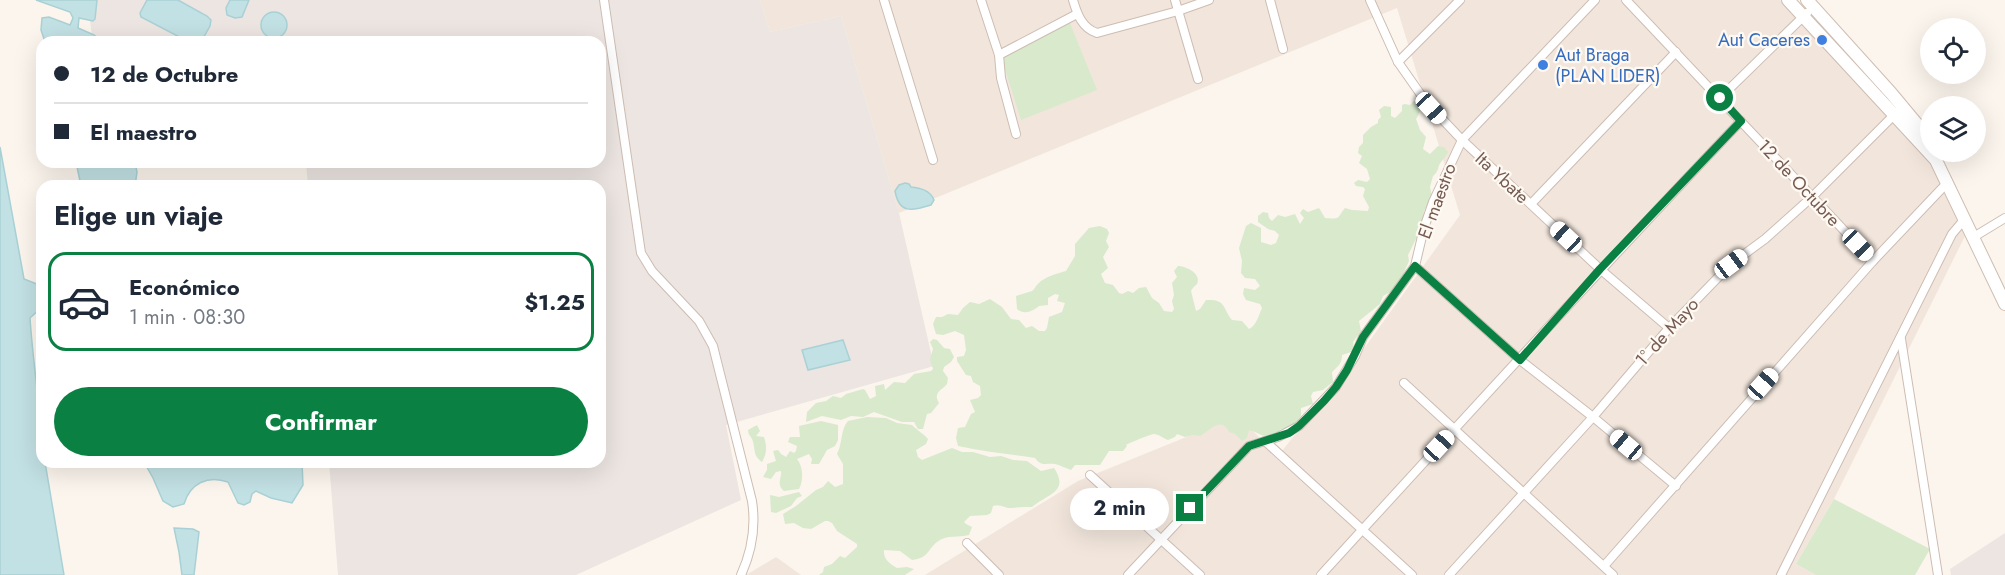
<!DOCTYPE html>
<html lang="es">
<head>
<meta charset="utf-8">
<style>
  :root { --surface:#fff; --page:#f2f2f3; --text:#1f2937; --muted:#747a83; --line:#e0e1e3; --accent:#0b8043 }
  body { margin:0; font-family:Jost,sans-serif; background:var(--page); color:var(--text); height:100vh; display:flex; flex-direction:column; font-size:22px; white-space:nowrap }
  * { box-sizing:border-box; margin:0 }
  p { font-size:20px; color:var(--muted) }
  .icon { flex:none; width:33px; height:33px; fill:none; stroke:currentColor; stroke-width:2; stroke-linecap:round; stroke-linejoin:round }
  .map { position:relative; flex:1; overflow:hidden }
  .side { position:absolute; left:36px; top:180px; width:570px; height:288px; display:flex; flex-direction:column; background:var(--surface); border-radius:18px; box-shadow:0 6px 24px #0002 }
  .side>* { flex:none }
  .guide { position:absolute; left:36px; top:36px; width:570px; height:132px; border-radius:18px; box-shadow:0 6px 24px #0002; display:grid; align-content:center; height:132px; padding:0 18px; background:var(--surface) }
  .fabs { position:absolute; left:1920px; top:18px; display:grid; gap:12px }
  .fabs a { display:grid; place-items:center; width:66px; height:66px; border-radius:50%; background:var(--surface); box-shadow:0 6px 24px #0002; font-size:30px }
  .end { position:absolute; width:27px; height:27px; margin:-14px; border:8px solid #0b8043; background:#fff; box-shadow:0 0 0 3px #fff }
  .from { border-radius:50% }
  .bubble { position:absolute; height:42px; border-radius:21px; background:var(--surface); box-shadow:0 6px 24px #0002; font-size:20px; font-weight:700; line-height:42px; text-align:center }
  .car { position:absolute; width:18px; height:36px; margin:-18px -9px; border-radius:8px; box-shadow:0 0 4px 2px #0007; background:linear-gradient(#fff 24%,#345 0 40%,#fff 0 76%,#345 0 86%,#fff 0) }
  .guide b { display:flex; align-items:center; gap:21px; height:57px; font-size:22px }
  .guide b+b { border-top:2px solid var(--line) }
  .guide i { width:15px; height:15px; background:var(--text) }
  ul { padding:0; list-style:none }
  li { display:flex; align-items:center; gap:18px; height:99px; margin:0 12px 9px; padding:0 6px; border:3px solid transparent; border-radius:18px }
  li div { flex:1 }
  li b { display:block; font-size:22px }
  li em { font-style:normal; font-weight:700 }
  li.current { border-color:var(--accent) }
  li>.icon { width:54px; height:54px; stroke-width:1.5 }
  h2 { padding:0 18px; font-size:27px; line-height:72px }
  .button { display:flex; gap:12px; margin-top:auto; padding:12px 18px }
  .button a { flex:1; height:69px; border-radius:36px; background:var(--accent); color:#fff; font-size:24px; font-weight:700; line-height:69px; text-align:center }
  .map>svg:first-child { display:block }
  .residential { fill:#f2e6dc }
  .industrial { fill:#ece5e1 }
  .green { fill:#d9e9cc }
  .water { fill:#c2e1e4; stroke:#a9d1d5; stroke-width:1.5 }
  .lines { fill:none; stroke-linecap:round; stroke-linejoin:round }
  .street-casing { stroke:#cdbdb3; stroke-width:10 }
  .secondary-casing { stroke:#cfbdb1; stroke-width:14 }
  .street { stroke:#fff; stroke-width:8 }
  .secondary { stroke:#fff; stroke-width:12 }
  .route { stroke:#0b8043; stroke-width:8 }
  .shop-dot { fill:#3f7fe0; stroke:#fef9f3; stroke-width:2 }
  .labels { text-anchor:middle; stroke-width:4.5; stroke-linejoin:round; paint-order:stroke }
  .shop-label { font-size:18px; fill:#366cbe; stroke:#fef9f3; text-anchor:end }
  .street-label { font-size:18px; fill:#755b51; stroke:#fef9f3 }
</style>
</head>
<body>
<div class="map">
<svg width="2005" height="575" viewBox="0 0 2005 575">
  <rect width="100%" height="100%" fill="#fbf5ed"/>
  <g class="residential">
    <path d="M 760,0 L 1780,0 L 1941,170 L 1968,230 L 1834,499 L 1796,564 L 1816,575 L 925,575 L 1078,481 L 1238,416 L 1278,456 L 1368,343 L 1460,215 L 1397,8 L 899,213 L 841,16 L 770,32 Z"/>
    <path d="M 776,557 L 801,575 L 746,575 Z"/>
  </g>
  <g class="industrial">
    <path d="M 87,0 L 760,0 L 770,32 L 841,16 L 899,213 L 934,366 L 726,425 L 741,500 L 576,575 L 338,575 L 329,462 L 600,462 L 600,186 L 308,186 L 306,163 L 107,162 L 600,162 L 600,42 L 93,42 Z"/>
    <path d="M 2005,533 L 2005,575 L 1951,575 L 1950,569 Z"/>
  </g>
  <g class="green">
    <path d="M 1070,23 L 1097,90 L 1021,120 L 1001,57 Z"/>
    <path d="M 1414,101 L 1418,101 C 1422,108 1420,113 1416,119 L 1420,130 L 1426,137 L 1423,149 L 1430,154 L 1438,146 L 1444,147 L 1448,152 C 1446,157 1444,158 1441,162 C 1437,167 1440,170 1433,176 L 1430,187 L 1432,196 L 1424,211 L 1422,226 L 1418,231 L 1417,237 L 1408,255 L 1409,261 L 1402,277 L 1390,292 L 1383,296 L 1380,304 L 1359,321 L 1361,331 L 1353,342 L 1354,351 L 1342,355 C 1342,364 1338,366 1332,372 L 1333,382 L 1323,390 L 1313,392 L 1311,396 L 1313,404 L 1301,408 L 1301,416 C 1295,423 1291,430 1281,429 C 1265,443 1262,433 1249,430 L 1247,438 L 1242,441 L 1235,434 L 1229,432 C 1221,416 1211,430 1200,436 L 1193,435 L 1185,437 L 1177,434 L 1175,437 L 1168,440 C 1163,438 1158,434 1154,434 C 1151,434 1129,443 1126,445 L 1127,446 L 1123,451 L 1109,451 L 1100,465 L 1075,465 L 1071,470 C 1065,468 1060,465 1055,464 C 1045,463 1042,467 1035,458 C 1010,454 984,452 958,446 L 956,438 L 958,428 L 965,427 L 971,414 L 975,412 L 970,400 L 978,398 L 981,395 L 980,386 L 973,382 L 971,376 L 966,375 L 957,361 L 957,357 L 964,356 L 966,350 L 964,335 L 955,331 L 943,335 L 936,334 L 933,324 L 936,317 L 942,317 L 948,314 L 958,315 L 963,308 L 970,302 L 979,304 L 990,299 L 1002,307 L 1011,319 L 1019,320 L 1026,328 L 1032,326 L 1039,331 L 1045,331 L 1047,328 L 1049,317 L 1062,312 L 1065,303 L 1057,301 L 1059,295 L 1055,294 L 1048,298 L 1048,305 L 1039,306 C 1032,312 1024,315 1017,309 L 1016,296 L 1032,291 C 1035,289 1036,285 1039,283 C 1044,277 1059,273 1066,271 L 1075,256 L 1075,244 L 1089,228 L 1100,226 L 1107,229 L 1109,233 L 1106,241 L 1109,247 L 1103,257 L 1108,268 L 1101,274 L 1105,283 L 1113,285 L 1119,293 L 1122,294 L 1128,291 L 1133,293 L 1139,288 L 1146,287 L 1152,298 L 1159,303 L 1164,311 L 1172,312 L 1174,309 L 1172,301 L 1174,295 L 1172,283 L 1177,277 L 1174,271 L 1178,266 C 1185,266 1202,273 1197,284 C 1195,286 1192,288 1191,291 L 1196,311 L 1200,309 L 1206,300 C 1226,299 1222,307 1232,320 L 1242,321 L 1249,329 C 1256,326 1259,315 1262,308 L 1260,304 L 1246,300 L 1243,294 L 1244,288 L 1255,290 L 1260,286 L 1255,279 L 1245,278 L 1241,273 L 1242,261 L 1239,248 L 1246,226 L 1251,223 L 1261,228 L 1261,242 L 1271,245 L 1276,243 L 1279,235 L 1275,231 L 1268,229 L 1258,222 L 1258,216 L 1263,212 L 1268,213 L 1269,218 L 1272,221 L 1278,215 L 1285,217 L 1295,214 L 1300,224 L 1304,218 L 1300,213 L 1303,209 L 1308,212 L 1319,208 L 1325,218 C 1342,219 1336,219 1345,208 L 1352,210 L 1368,211 L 1369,207 L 1363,196 L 1365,189 L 1363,187 L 1356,186 L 1354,183 L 1358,180 L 1367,182 L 1370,179 L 1367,169 L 1359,163 L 1362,156 L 1358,153 L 1359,147 L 1363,143 L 1363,135 L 1371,127 L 1378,123 L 1378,120 L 1381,117 L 1379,110 L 1384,106 L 1391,107 L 1391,116 L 1395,118 L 1402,111 L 1402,105 L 1405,104 L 1410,105 Z"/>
    <path d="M 933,339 L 937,340 L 944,348 L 950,349 L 954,357 L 951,362 L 944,367 L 943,371 L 948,378 L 947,384 C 941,391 933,392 939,403 L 931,413 L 927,414 L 923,429 L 918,429 L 914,422 L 902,422 L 874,412 L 863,417 L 851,416 L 841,420 L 822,416 L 806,422 L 807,412 L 816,403 L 826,401 L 833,396 L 841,398 L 846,394 L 863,389 L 865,390 L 870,399 L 876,396 L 875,386 L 884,384 L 885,390 L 894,382 L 905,383 L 914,374 L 931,371 L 933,369 L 930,359 L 933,349 L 930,342 Z"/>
    <path d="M 867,417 L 886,418 L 897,423 L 912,425 C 916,429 926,436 928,439 L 926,444 L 916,450 L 918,457 L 922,460 L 952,448 L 962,452 L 973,452 L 990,457 L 1001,456 L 1013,460 L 1027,461 L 1041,471 L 1054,468 C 1070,492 1047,494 1032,507 C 1025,507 1020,507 1012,508 C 1005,509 1001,503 993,506 L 991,513 L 987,515 L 970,516 L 964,522 L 966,524 L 972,527 L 969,535 C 959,538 947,534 937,542 C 927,550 929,558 912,560 L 900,551 L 884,550 C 883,559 890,564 897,568 L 907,567 L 914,569 L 905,575 L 819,575 L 823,572 L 824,567 L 832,564 L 840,556 L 845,558 L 857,547 L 857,544 L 837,531 L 832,523 L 828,521 L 825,521 L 811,529 L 803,528 L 794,523 L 785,524 L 783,514 L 796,506 L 816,490 L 823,487 L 828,481 L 835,487 L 843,484 L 843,464 L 837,454 C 843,443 840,430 848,421 Z"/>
    <path d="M 821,421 L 838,425 L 838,440 L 835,446 L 827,450 L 819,464 L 811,464 L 812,459 L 809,454 L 797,459 C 803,466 804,480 799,489 L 784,491 C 776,484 782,478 781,471 L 776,472 L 771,479 L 763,477 L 767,470 L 767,464 L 776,461 L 773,451 L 778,450 L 781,454 L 786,457 L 790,451 L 794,453 L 796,451 L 797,446 L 788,442 L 790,437 L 800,437 L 799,426 Z"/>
    <path d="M 757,425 L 760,431 L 756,436 L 764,437 C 767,446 767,454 762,462 C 752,455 756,448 752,439 C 747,430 750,440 748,430 Z"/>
    <path d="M 799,492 L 802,496 L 797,498 L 791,506 L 776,513 L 771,512 L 770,495 L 779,497 Z"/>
    <path d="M 1834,499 L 1930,549 L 1915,575 L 1816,575 L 1796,564 Z"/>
  </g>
  <g class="water">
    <path d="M 36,0 L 97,0 L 95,19 L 93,21 L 79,18 L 78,28 L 94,35 L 101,42 L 45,42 L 41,30 L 42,18 L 49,17 L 70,25 L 73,18 L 70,12 Z"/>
    <path d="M 147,0 L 178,0 L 207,16 L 211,20 L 210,26 L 201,42 L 189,42 L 141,17 L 140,13 Z"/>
    <path d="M 230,0 L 249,0 L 242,17 L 235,18 L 227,15 L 226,8 Z"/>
    <circle cx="274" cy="25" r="13"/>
    <path d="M 0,147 L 24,279 L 42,286 L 42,307 L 30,318 C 33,366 42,414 42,462 L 45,462 L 64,575 L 0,575 Z"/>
    <path d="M 76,162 L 135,162 L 137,172 L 135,186 L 81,186 Z"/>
    <path d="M 905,183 L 909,184 L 911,187 C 920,188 930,190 934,200 L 931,205 C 912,211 899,214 895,191 L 899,185 Z"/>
    <path d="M 843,340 L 850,360 L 808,370 L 802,350 Z"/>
    <path d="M 144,462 L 302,462 L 303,485 L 292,503 L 271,498 L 256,491 L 252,494 L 250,502 L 244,505 L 238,503 L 228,482 C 208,475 190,483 184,504 L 173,507 L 163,501 L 153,478 Z"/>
    <path d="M 174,528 L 193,529 L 199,532 L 194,575 L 182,575 L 179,552 Z"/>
  </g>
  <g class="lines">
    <g class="street-casing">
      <g id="street">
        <path d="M 604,0 L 641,253 L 652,271 L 699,321 L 713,346 L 752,501 C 756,527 752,551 741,575"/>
        <path d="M 884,0 L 933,160"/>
        <path d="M 981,0 L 999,55 L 1001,78 L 1016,134"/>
        <path d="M 1073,0 C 1077,14 1082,28 1097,33 L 1178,11 L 1209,0"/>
        <path d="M 1175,0 L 1198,79"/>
        <path d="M 1270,0 L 1283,49"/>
        <path d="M 1370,0 L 1398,62 L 1426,102 L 1462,140 L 1600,269 L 1669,328"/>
        <path d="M 1626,0 L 1873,261"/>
        <path d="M 999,55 L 1077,14"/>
        <path d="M 1398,62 L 1460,0"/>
        <path d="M 1720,98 L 1807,13"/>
        <path d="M 1531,204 L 1676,52"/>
        <path d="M 1972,238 L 2005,218"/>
        <path d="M 1415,266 L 1520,360 L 1593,417 L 1676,486"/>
        <path d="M 1901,339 L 1938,575"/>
        <path d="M 1404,383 L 1613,575"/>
        <path d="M 1265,441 L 1412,575"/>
        <path d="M 1090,475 L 1200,575"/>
        <path d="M 967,543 L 999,575"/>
        <path d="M 1604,566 L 1873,261 L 1947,183"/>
        <path d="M 1128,575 L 1249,446 L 1278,437 L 1299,426 L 1336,387 L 1355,356 L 1363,337 L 1415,266 L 1424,228 L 1433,202 L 1462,140 L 1595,0"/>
        <path d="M 1321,575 C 1460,423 1599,270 1741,121"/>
        <path d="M 1449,575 L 1593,417 L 1669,328 L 1731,264 L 1765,239 L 1812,197 L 1898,111"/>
        <path d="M 1781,575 L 1952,234 L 1963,221"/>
      </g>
    </g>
    <g class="secondary-casing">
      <g id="secondary">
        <path d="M 1788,0 L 1934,158"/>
        <path d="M 1807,0 L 1891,93 L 1926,135 L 1930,147"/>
        <path d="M 1932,152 L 2005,304"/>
      </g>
    </g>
    <use href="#street" class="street"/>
    <use href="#secondary" class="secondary"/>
  </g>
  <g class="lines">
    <path class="route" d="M 1190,508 L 1249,446 L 1289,433 L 1299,426 L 1324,401 L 1336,387 L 1347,370 L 1363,337 L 1415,266 L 1520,360 L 1600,269 L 1741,121 L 1720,98"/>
  </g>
  <g class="shop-dot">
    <circle cx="1822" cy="40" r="6"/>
    <circle cx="1543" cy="65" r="6"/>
  </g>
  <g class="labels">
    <g class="shop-label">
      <text x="1810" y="46">Aut Caceres</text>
      <text x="1555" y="61" text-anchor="start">Aut Braga<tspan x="1555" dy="21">(PLAN LIDER)</tspan></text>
    </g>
    <g class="street-label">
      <text transform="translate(1502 178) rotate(43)" y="6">Ita Ybate</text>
      <text transform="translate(1799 183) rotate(47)" y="6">12 de Octubre</text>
      <text transform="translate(1437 201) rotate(-70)" y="6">El maestro</text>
      <text transform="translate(1667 332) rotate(-48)" y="6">1° de Mayo</text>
    </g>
  </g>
</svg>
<div class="fabs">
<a><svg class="icon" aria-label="locate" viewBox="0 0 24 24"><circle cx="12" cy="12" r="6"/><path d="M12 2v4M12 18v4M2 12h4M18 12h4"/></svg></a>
<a><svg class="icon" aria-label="layers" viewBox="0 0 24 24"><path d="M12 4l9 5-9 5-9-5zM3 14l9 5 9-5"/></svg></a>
</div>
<i class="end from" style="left:1720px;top:98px"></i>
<i class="end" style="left:1190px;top:508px"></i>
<div class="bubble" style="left:1070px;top:488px;width:99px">2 min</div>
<i class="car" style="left:1431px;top:108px;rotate:137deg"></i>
<i class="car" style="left:1566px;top:237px;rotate:313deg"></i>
<i class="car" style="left:1858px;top:245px;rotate:136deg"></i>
<i class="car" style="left:1731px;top:264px;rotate:53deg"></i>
<i class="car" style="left:1763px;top:384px;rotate:42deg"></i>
<i class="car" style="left:1626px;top:445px;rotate:310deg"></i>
<i class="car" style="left:1439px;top:446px;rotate:43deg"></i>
<div class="guide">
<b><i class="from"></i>12 de Octubre</b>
<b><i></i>El maestro</b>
</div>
<section class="side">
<h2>Elige un viaje</h2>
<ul>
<li class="current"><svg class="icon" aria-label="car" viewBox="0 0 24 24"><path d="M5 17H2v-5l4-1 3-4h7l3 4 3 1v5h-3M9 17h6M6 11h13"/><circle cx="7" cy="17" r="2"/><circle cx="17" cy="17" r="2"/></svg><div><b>Económico</b><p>1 min · 08:30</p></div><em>$1.25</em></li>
</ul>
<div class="button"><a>Confirmar</a></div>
</section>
</div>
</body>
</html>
